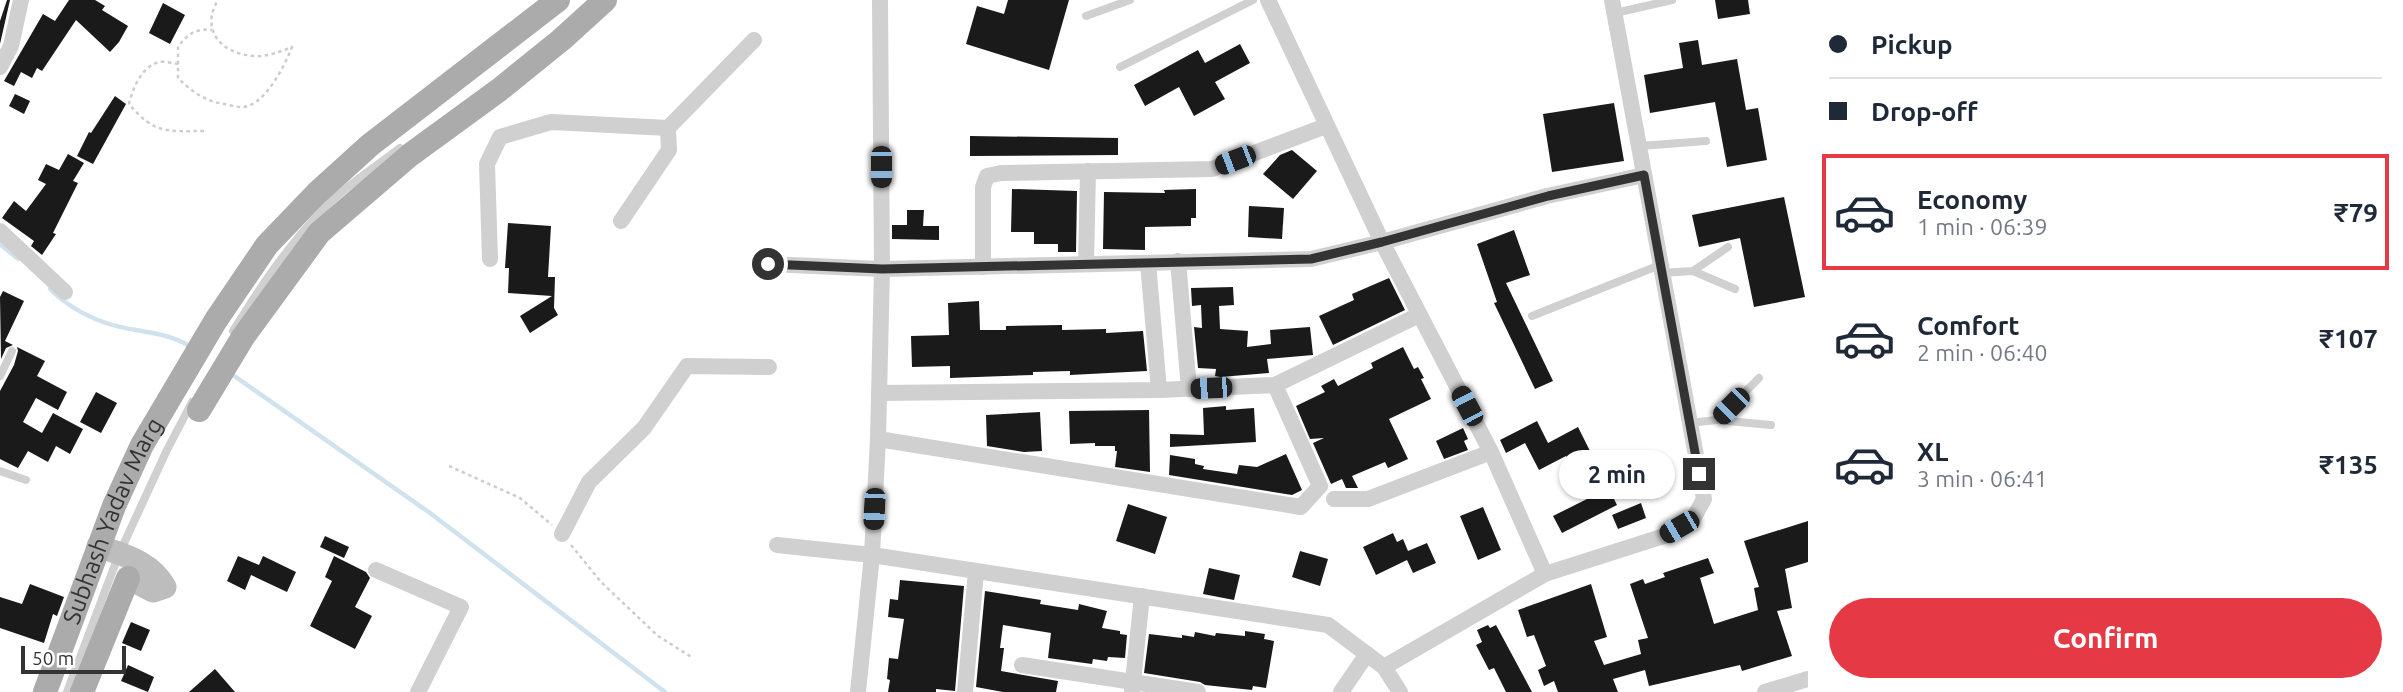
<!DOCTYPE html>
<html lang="en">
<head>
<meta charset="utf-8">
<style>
  :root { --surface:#fff; --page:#f2f2f3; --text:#1f2937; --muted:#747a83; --line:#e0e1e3; --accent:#e63946 }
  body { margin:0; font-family:Ubuntu,sans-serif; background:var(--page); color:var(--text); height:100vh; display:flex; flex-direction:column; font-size:26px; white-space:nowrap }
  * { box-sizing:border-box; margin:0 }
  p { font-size:23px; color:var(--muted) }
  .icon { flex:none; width:38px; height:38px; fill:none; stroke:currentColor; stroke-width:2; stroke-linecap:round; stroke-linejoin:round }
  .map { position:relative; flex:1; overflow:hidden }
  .panel { display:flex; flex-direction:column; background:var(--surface); width:595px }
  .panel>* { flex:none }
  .hud { display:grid; align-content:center; height:154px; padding:0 21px; background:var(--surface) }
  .scale { position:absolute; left:21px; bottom:18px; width:105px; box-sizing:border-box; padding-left:7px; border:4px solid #333; border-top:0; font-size:19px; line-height:24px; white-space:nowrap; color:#333; -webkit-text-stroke:5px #fff; paint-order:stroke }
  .end { position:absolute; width:32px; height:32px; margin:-16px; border:9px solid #333; background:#fff; box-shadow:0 0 0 4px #fff }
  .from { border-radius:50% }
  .bubble { position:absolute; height:49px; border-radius:24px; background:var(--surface); box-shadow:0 2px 5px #0004; font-size:23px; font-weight:700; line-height:49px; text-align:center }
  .car { position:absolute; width:21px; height:42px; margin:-21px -10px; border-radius:9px; box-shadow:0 0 5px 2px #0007; background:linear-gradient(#222 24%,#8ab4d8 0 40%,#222 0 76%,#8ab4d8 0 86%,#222 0) }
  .hud b { display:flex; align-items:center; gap:24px; height:66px; font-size:26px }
  .hud b+b { border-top:2px solid var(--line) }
  .hud i { width:18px; height:18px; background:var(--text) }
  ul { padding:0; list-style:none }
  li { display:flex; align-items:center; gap:21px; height:116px; margin:0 14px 10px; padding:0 7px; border:4px solid transparent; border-radius:0px }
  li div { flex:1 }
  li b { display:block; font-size:26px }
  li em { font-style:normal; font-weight:700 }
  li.on { border-color:var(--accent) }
  li>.icon { width:63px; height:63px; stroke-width:1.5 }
  .cta { display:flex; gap:14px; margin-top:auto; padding:14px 21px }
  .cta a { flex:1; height:80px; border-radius:42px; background:var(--accent); color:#fff; font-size:28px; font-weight:700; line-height:80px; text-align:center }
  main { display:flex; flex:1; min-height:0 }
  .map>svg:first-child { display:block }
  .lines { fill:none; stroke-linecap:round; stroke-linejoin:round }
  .stream { stroke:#cfe2ee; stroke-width:4.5 }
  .building { fill:#1a1a1a }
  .path { stroke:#cdcdcd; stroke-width:2.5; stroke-dasharray:3.5 3.5; stroke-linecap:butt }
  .lane { stroke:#d0d0d0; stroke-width:8 }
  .street { stroke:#d0d0d0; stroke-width:16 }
  .secondary { stroke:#bdbdbd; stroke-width:23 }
  .primary { stroke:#ababab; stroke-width:24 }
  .route { stroke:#333; stroke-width:9 }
  .labels { text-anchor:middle; stroke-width:7; stroke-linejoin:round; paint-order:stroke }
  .street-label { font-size:24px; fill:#333; stroke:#fff }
</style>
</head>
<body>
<main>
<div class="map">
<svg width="1808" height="692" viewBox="0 0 1808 692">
  <rect width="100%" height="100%" fill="#fff"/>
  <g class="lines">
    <g class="stream">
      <path d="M 0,244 L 18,259"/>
      <path d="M 50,289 C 65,304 86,316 106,323 C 135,333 165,330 191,347"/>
      <path d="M 230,373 L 430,513 L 665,692"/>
    </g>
  </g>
  <g class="building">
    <path d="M 7,0 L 10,0 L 0,44 L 0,21 Z"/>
    <path d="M 69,0 L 95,0 L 105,6 L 102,10 L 128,26 L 119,42 L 110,52 L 76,20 L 42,71 L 37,68 L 32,78 L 21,72 L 14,86 L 4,81 L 43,14 L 55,21 Z"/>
    <path d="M 1008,0 L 1069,0 L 1049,70 L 966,44 L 977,6 L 1004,14 Z"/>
    <path d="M 1715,0 L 1748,0 L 1750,14 L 1718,19 Z"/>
    <path d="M 163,3 L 185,15 L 170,44 L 149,33 Z"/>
    <path d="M 1698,40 L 1702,65 L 1737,59 L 1746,110 L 1758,108 L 1767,160 L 1727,167 L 1715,102 L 1650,113 L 1644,75 L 1683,68 L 1679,43 Z"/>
    <path d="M 1240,44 L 1250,63 L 1215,82 L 1225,99 L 1194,116 L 1179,87 L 1145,106 L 1134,85 L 1198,50 L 1205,63 Z"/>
    <path d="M 15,94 L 30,101 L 24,114 L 9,106 Z"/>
    <path d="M 115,96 L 126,104 L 93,164 L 77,156 L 89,132 L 91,133 Z"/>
    <path d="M 1614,103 L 1624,161 L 1552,172 L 1543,114 Z"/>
    <path d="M 970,136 L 1118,138 L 1118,155 L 970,156 Z"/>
    <path d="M 1292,150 L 1317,171 L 1293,199 L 1263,174 L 1280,155 Z"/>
    <path d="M 68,154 L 84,163 L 73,181 L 78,183 L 53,233 L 56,234 L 42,255 L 31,246 L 34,241 L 2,218 L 14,201 L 26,211 L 46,184 L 38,180 L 46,164 L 59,170 Z"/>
    <path d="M 1012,189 L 1077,191 L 1076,252 L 1058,252 L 1058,244 L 1034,244 L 1034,232 L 1011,232 Z"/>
    <path d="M 1196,189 L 1196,218 L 1191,218 L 1191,226 L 1145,227 L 1145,250 L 1103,249 L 1104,192 L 1165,193 L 1164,190 Z"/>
    <path d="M 1784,197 L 1805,297 L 1754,307 L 1740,238 L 1699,247 L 1692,215 Z"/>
    <path d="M 1249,206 L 1284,208 L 1282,239 L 1248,237 Z"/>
    <path d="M 907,210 L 924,210 L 923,226 L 939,226 L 939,240 L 892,239 L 892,225 L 907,225 Z"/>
    <path d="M 508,223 L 551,226 L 548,277 L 555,277 L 554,308 L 558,315 L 530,333 L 520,316 L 552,296 L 508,293 L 509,268 L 505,268 Z"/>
    <path d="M 1514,230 L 1530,275 L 1506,283 L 1553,381 L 1535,389 L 1494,303 L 1497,302 L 1477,244 Z"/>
    <path d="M 1389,278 L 1405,310 L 1333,345 L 1319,316 L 1354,300 L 1352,294 Z"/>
    <path d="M 1233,287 L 1234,305 L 1219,306 L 1220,329 L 1248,331 L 1247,347 L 1271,344 L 1270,330 L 1310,327 L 1313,355 L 1267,359 L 1269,373 L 1220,377 L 1215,376 L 1216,369 L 1198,368 L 1194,327 L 1202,328 L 1201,305 L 1192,306 L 1191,288 Z"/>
    <path d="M 3,291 L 24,301 L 5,341 L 13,345 L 6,348 L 1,359 L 0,297 Z"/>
    <path d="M 979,301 L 980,330 L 1006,330 L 1006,326 L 1062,325 L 1062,330 L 1106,329 L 1106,333 L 1143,331 L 1147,371 L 1070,375 L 1070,371 L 1033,372 L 1033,375 L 950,378 L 950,366 L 912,367 L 911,336 L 949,335 L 948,303 Z"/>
    <path d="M 17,347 L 45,361 L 37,376 L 67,392 L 58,410 L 36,398 L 23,422 L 42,433 L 53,413 L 83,429 L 70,454 L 56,446 L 48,462 L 28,451 L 18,468 L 0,459 L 0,391 L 14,365 L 18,351 Z"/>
    <path d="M 1403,347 L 1414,369 L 1418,367 L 1424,378 L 1421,379 L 1431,399 L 1389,419 L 1408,459 L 1388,468 L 1385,462 L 1352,476 L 1358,488 L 1346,488 L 1342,479 L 1331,484 L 1313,443 L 1324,438 L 1310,439 L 1296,406 L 1325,392 L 1321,386 L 1334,379 L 1338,386 L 1373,368 L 1371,363 Z"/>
    <path d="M 96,392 L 117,403 L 101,433 L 80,422 Z"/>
    <path d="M 1226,406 L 1226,410 L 1254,408 L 1256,442 L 1170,447 L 1170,434 L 1204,435 L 1203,408 Z"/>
    <path d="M 1149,410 L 1150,472 L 1115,467 L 1117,451 L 1115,451 L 1115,446 L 1095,446 L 1095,443 L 1070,444 L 1069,411 Z"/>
    <path d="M 1040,412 L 1042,451 L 1024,452 L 987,446 L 986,415 Z"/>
    <path d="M 1537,421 L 1548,443 L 1578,427 L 1617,505 L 1562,533 L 1553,516 L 1587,499 L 1566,456 L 1539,470 L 1525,443 L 1506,453 L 1500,440 Z"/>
    <path d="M 1463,428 L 1468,439 L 1464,441 L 1468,450 L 1444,459 L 1436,441 Z"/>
    <path d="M 1286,454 L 1302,490 L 1292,495 L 1169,475 L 1170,455 L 1195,459 L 1195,464 L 1204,466 L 1203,469 L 1237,474 L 1239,465 L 1257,467 Z"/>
    <path d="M 1641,503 L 1646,518 L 1618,529 L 1612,515 Z"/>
    <path d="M 1128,504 L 1167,517 L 1155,554 L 1116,541 Z"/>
    <path d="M 1483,507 L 1501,550 L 1478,560 L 1460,516 Z"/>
    <path d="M 1808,521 L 1808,562 L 1785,569 L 1792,608 L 1777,611 L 1792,656 L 1742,671 L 1740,665 L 1649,686 L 1645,670 L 1613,679 L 1618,692 L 1558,692 L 1554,681 L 1544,686 L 1538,670 L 1546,666 L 1534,635 L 1527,637 L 1518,610 L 1591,584 L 1607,637 L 1594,641 L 1604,665 L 1641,654 L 1638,640 L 1648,638 L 1630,584 L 1643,579 L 1645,584 L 1665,577 L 1663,573 L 1708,558 L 1714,573 L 1700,578 L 1714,624 L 1758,610 L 1754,588 L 1759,587 L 1744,541 Z"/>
    <path d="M 1393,533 L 1397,542 L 1403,539 L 1408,551 L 1427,543 L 1436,563 L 1413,573 L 1407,560 L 1376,575 L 1363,547 Z"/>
    <path d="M 325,536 L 349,547 L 344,558 L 320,547 Z"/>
    <path d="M 1300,551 L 1328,559 L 1320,586 L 1292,577 Z"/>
    <path d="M 238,556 L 259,565 L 263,556 L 296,572 L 287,592 L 251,575 L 245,590 L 227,581 Z"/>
    <path d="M 334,556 L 366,572 L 370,578 L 355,607 L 372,616 L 355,649 L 310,626 L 332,581 L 325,577 Z"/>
    <path d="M 1209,568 L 1240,575 L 1234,600 L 1203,594 Z"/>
    <path d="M 900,580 L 964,586 L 955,691 L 936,689 L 936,692 L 888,692 L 890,680 L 887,679 L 889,658 L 898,659 L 904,619 L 888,617 L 890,599 L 898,600 Z"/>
    <path d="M 30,584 L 64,597 L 57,616 L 53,614 L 44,643 L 0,628 L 0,597 L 22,604 Z"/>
    <path d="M 985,591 L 1041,600 L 1040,604 L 1078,610 L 1079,604 L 1107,611 L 1102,628 L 1120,631 L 1120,634 L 1127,635 L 1125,658 L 1108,657 L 1107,661 L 1093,659 L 1092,664 L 1048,658 L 1051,633 L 1003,625 L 1000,648 L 1004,648 L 1001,671 L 1058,681 L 1056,692 L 1003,692 L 976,687 Z"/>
    <path d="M 131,622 L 150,630 L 141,651 L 122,643 Z"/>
    <path d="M 1488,625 L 1490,628 L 1496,625 L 1532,692 L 1506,692 L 1494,668 L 1489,670 L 1476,645 L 1482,642 L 1477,630 Z"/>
    <path d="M 1245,631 L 1265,634 L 1264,639 L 1274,641 L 1266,688 L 1253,686 L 1252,690 L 1205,685 L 1200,682 L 1144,673 L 1149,634 L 1182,638 L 1182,635 L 1194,637 L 1195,632 L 1215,636 L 1216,633 L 1245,636 Z"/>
    <path d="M 128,665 L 154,677 L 148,692 L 121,681 Z"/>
    <path d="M 215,669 L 235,692 L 189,692 Z"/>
  </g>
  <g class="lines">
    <g class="path">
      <path d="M 178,64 L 178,46 C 189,34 195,28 212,30"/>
      <path d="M 204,131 C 168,131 155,135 129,104 C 133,88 141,67 159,62 C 164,61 173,63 178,64 L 178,78 C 191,91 206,102 225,104 C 230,105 236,107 241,107 C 264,108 285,65 292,47 C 279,52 267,57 254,56 C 221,54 200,30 218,0"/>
      <path d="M 449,466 L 520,498 L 552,525"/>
      <path d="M 571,545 L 601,582 L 658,636 L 693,658"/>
    </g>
    <g class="lane">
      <path d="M 1615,13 L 1672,0"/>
      <path d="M 1086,16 L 1130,0"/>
      <path d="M 1120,67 L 1253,0"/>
      <path d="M 1640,146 L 1706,141"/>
      <path d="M 1693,271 L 1735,289"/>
      <path d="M 1661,273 L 1693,271 L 1728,247"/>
      <path d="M 1532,316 L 1660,265"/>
      <path d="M 233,331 C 259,289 286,248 320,213 C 341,189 374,168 400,148"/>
      <path d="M 0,376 L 12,351"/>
      <path d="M 1717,420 L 1771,425"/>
      <path d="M 1689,423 L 1717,420 L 1759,378"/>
      <path d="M 0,471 L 26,480"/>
      <path d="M 67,692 L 119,554 L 166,452 L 192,402"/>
    </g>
    <g class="street">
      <path d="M 1268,0 L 1382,242 L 1491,452 L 1545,574"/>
      <path d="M 0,67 L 11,46 L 21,0"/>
      <path d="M 621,221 L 669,150 L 668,128 L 754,40"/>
      <path d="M 0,231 L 65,292"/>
      <path d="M 490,259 L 487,164 L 500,137 L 551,122 L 668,128"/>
      <path d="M 1178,261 L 1189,389"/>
      <path d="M 1148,263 L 1159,390"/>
      <path d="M 768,264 L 882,269 L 1311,259 L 1382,242 L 1547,196 L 1644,175"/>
      <path d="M 1086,264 L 1088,171"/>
      <path d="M 983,267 L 983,187 L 987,176 L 1001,173 L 1212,169 L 1326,126"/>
      <path d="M 879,393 L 1159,390 L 1275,385 L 1419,315"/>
      <path d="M 878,439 L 1301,507 L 1320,486 L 1275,385"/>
      <path d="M 1334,499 L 1368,499 L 1491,452"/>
      <path d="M 562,534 L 589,482 L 644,428 L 687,366 L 769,367"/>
      <path d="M 777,545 L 872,555 L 1328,625 L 1384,667 L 1400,692"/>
      <path d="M 376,570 L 461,607 L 418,692"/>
      <path d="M 1022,665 L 1198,692"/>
      <path d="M 1384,667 L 1545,574 L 1664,536 L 1693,519 L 1704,499 L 1612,0"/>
      <path d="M 1132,691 L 1142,596"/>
      <path d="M 858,692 L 872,555 L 878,439 L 882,269 L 880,0"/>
      <path d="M 965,692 L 976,572"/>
      <path d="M 1341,692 L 1367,654"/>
      <path d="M 1765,692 L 1808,679"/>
    </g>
    <path class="secondary" d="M 98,546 C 124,555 152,562 165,587 L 153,591 L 128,578"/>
    <g class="primary">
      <path d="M 199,410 L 243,337 L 319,233 L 410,155 L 499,90 L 561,40 L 605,0"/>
      <path id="s1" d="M 45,692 L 114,506 L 142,445 L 216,320 L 267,245 L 317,193 L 370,145 L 558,0"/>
      <path d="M 82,692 L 128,578"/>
    </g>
  </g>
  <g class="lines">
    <path class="route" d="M 768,264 L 882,269 L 1311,259 L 1382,242 L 1548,196 L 1644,175 L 1699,474"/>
  </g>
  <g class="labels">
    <g class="street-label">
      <text dy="8" stroke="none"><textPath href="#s1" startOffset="184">Subhash Yadav Marg</textPath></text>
    </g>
  </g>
</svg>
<div class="scale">50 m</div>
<i class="end from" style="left:768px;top:264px"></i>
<i class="end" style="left:1699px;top:474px"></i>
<div class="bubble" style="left:1559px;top:450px;width:116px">2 min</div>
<i class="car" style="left:1235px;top:160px;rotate:249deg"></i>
<i class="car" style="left:881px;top:167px;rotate:180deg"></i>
<i class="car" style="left:1211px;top:388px;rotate:267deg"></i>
<i class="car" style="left:1467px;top:406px;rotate:332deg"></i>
<i class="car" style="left:1731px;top:406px;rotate:225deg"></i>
<i class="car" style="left:874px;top:509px;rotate:183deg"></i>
<i class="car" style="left:1679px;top:527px;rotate:240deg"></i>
</div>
<section class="panel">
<div class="hud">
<b><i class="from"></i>Pickup</b>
<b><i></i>Drop-off</b>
</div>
<ul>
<li class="on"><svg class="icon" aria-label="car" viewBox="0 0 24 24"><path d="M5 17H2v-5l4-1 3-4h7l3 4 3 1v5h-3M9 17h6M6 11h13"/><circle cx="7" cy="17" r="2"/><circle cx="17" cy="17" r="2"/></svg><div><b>Economy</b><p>1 min · 06:39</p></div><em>₹79</em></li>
<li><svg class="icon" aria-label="car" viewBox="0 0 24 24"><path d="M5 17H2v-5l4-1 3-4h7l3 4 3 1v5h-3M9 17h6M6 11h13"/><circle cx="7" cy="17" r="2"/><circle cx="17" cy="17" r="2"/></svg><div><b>Comfort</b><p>2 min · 06:40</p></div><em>₹107</em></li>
<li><svg class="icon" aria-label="car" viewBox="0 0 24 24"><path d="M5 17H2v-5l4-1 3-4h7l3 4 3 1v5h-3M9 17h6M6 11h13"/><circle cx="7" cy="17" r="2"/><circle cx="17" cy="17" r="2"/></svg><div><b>XL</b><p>3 min · 06:41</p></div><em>₹135</em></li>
</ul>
<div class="cta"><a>Confirm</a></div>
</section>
</main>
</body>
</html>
